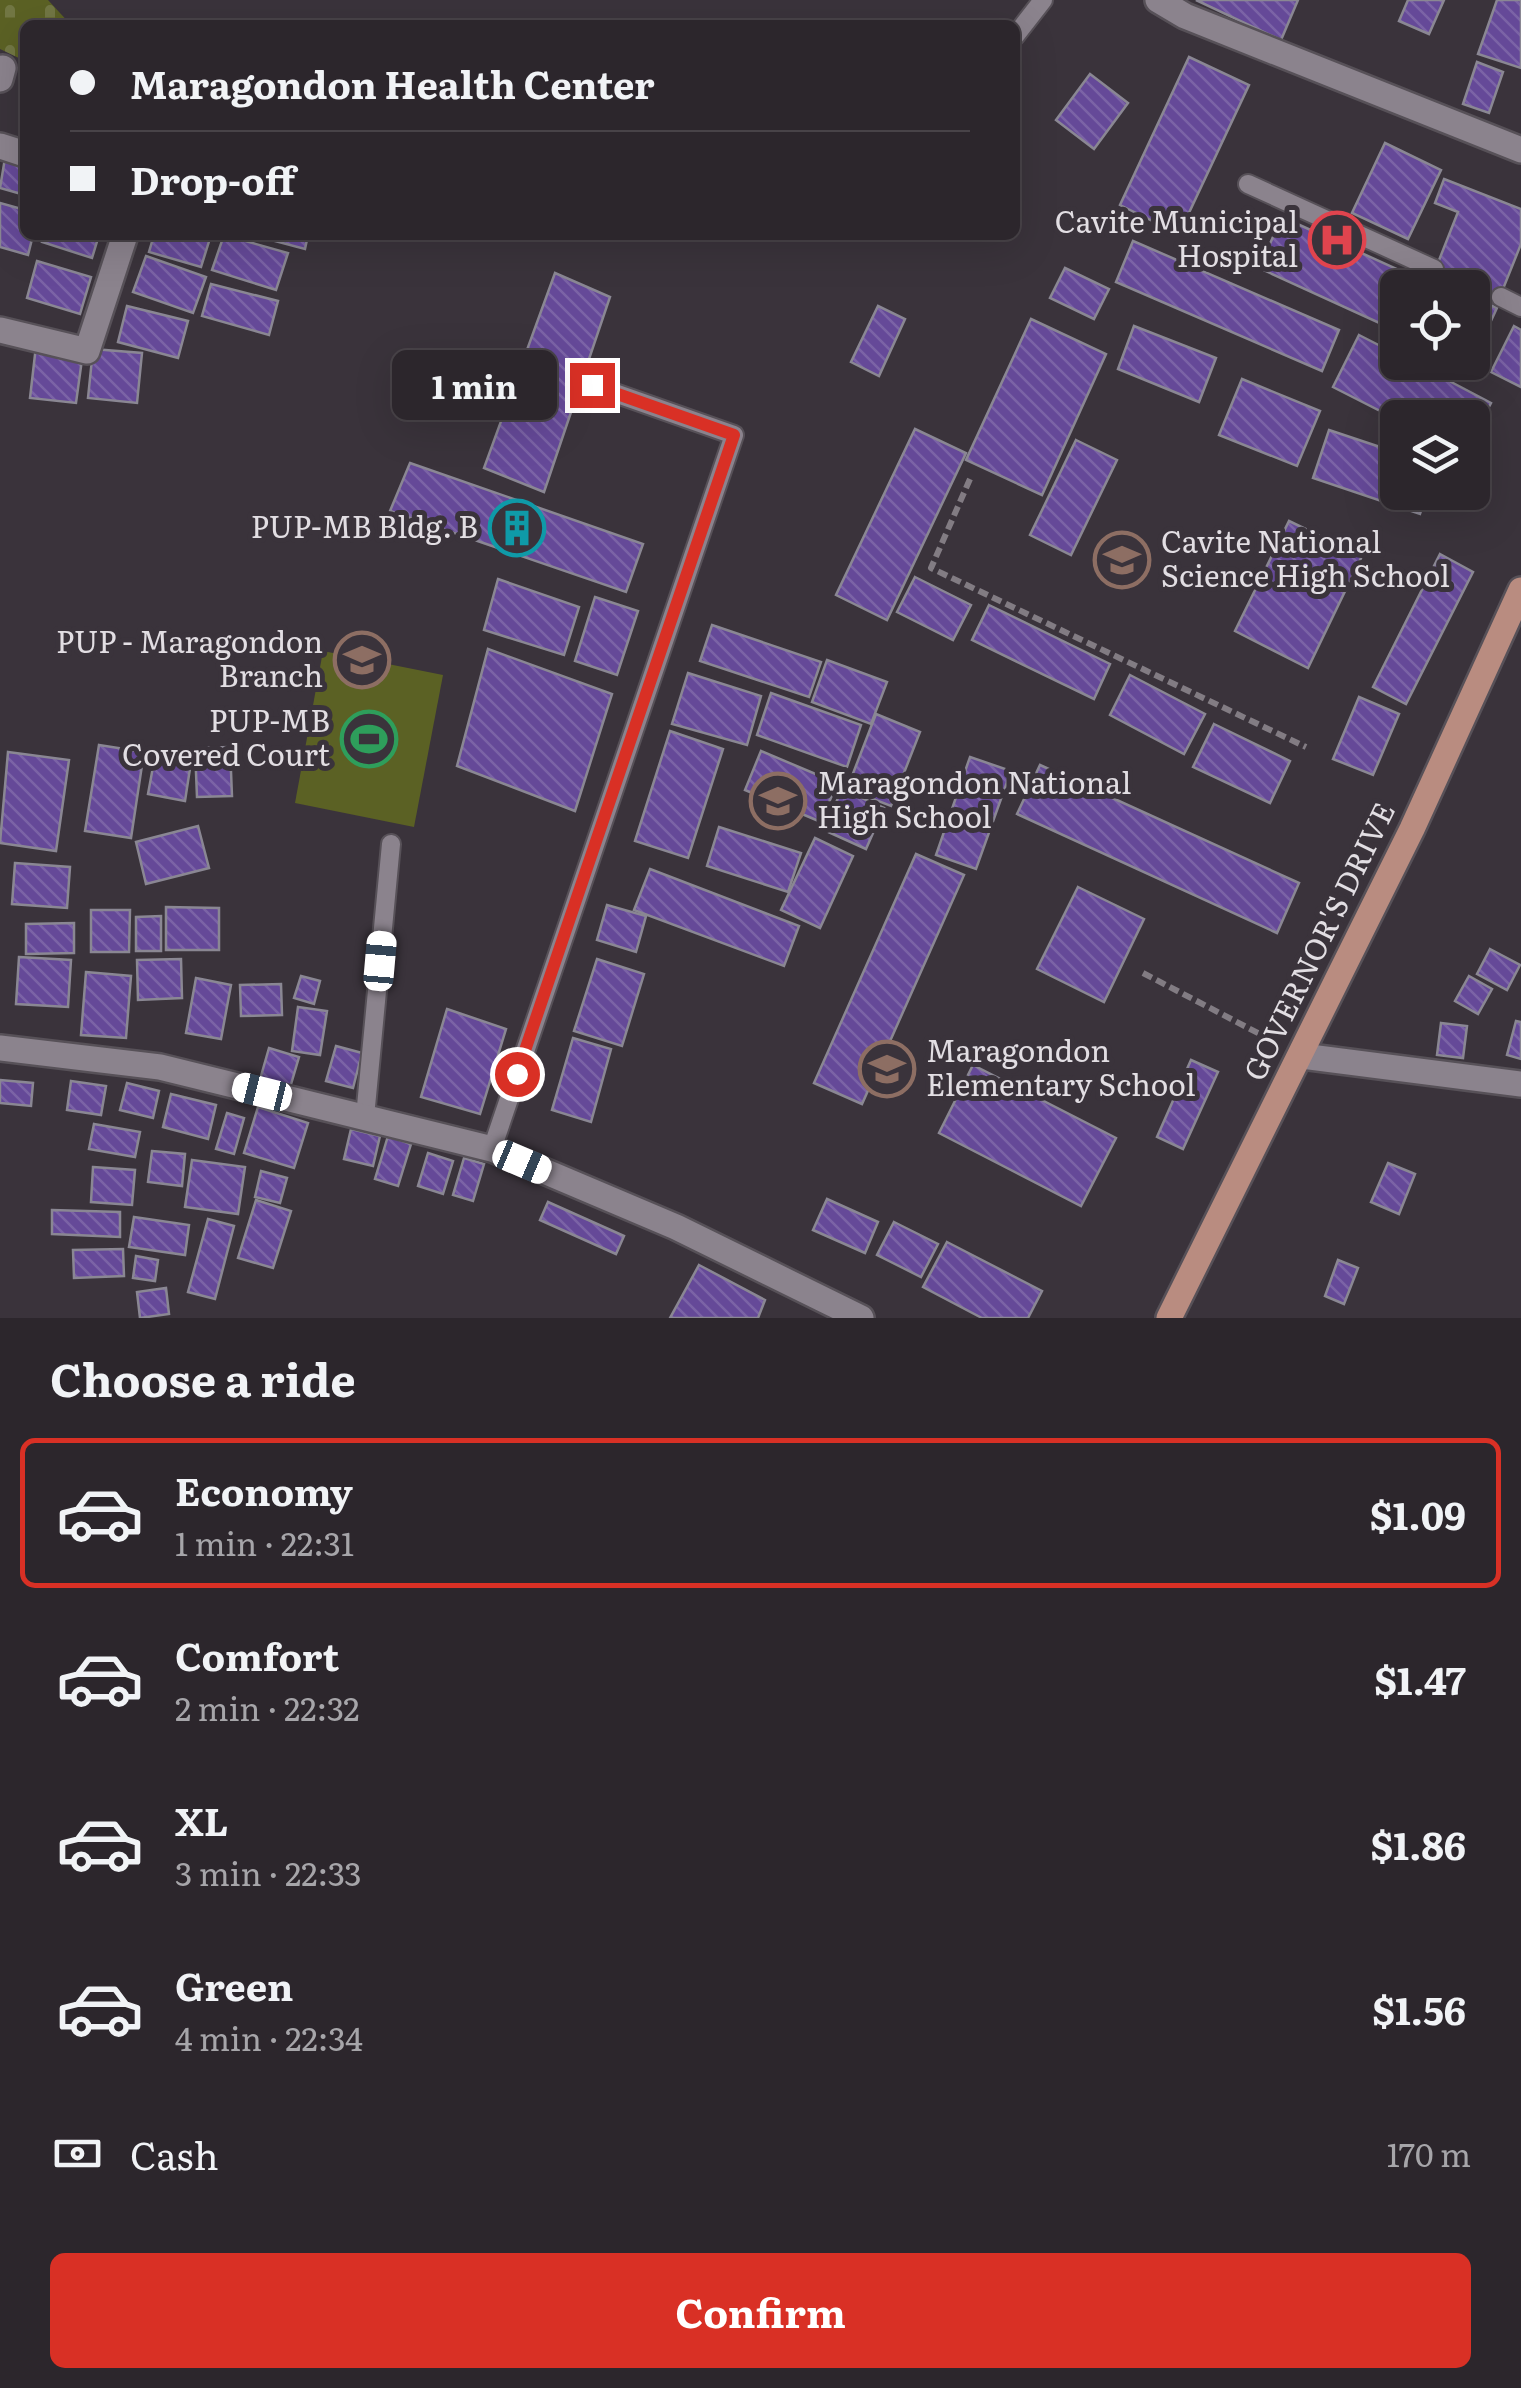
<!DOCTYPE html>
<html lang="en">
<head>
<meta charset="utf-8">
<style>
  :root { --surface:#2c262c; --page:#342e34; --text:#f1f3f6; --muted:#a6a5a9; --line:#484348; --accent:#d93025 }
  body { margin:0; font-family:Literata,serif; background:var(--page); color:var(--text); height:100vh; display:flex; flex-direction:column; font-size:38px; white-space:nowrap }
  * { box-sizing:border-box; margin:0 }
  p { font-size:32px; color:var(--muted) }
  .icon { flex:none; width:55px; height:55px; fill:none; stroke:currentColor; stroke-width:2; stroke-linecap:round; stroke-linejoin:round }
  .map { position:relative; height:1318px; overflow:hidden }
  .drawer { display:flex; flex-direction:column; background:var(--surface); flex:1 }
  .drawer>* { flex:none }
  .hud { position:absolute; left:20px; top:20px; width:1000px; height:220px; border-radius:15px; box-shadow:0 10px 40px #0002,0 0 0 2px var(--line); display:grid; align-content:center; height:220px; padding:0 50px; background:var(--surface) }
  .buttons { position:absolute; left:1380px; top:270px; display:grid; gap:20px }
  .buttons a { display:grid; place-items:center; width:110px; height:110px; border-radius:15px; background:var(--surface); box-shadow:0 10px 40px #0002,0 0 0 2px var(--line); font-size:50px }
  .end { position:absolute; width:45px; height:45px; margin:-22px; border:12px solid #d93025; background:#fff; box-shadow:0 0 0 5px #fff }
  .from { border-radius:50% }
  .bubble { position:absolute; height:70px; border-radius:15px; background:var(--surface); box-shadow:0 10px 40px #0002,0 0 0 2px var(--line); font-size:32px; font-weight:700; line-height:70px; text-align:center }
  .car { position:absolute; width:30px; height:60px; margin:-30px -15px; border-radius:12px; box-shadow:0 0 8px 2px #0007; background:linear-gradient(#fff 24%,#345 0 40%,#fff 0 76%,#345 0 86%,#fff 0) }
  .hud b { display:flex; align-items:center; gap:35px; height:95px; font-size:38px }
  .hud b+b { border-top:2px solid var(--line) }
  .hud i { width:25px; height:25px; background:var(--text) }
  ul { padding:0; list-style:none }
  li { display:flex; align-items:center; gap:30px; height:150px; margin:0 20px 15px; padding:0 30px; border:5px solid transparent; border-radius:15px }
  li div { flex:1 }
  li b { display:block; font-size:38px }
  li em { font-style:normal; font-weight:700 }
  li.current { border-color:var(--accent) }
  li>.icon { width:90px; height:90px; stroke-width:1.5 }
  h2 { padding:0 50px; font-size:45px; line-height:120px }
  .pay { display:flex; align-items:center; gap:25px; height:110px; padding:0 50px; font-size:38px }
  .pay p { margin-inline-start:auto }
  .action { display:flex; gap:20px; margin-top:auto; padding:20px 50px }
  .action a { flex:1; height:115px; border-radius:15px; background:var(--accent); color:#fff; font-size:40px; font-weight:700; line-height:115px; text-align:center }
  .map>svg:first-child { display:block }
  .green { fill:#5b6124 }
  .cemetery { fill:url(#cemetery-stones) }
  .building { fill:url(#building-back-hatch); stroke:#8a8793; stroke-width:2.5 }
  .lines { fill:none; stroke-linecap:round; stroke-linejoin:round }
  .service-casing { stroke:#575158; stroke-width:22 }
  .minor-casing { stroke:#575158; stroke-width:30 }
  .primary-casing { stroke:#575158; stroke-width:30 }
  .path { stroke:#827c83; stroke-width:6; stroke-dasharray:10 5; stroke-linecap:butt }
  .service { stroke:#8b838d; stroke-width:18 }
  .minor { stroke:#8b838d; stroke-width:25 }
  .primary { stroke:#b98c80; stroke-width:25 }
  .route { stroke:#d93025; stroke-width:12 }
  .labels { text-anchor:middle; stroke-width:10; stroke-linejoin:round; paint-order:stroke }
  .poi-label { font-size:30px; fill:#e2dee3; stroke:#3a333b; text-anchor:end }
  .street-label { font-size:30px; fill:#e2dee3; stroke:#3a333b }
</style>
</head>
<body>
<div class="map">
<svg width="1521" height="1318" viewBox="0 0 1521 1318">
  <defs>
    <pattern id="cemetery-stones" width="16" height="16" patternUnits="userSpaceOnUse" patternTransform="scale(2.5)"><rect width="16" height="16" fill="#5b6124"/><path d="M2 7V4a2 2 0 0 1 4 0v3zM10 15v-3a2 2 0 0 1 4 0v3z" fill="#727744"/></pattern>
    <pattern id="building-back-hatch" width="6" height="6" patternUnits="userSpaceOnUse" patternTransform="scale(2.5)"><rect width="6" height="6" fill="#654998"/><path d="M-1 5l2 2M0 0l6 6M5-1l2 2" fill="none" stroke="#7b63a6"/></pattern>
  </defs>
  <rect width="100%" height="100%" fill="#3a333b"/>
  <path class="green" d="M 323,651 L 443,675 L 414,827 L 295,803 Z"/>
  <path class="cemetery" d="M 0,0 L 48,0 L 71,25 L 25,25 L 25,61 L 0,49 Z"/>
  <g class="building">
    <path d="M 1196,0 L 1298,0 L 1281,40 Z"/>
    <path d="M 1408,0 L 1444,0 L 1429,34 L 1399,21 Z"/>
    <path d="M 1497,0 L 1521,0 L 1521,68 L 1478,54 Z"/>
    <path d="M 1189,57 L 1249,85 L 1179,234 L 1120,205 Z"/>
    <path d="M 1477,62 L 1503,72 L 1489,113 L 1463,104 Z"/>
    <path d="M 1090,74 L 1128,103 L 1094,149 L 1056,120 Z"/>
    <path d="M 1385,143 L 1441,170 L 1408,239 L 1352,213 Z"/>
    <path d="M 6,152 L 25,157 L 25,195 L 0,188 Z"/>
    <path d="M 1444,179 L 1521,209 L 1521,244 L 1497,304 L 1472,294 L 1472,288 L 1457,288 L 1432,278 L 1458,212 L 1435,203 Z"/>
    <path d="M 0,203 L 25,210 L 25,235 L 33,235 L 28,255 L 0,247 Z"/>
    <path d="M 1282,217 L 1421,280 L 1417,288 L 1398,288 L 1397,331 L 1259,268 Z"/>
    <path d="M 44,235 L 99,235 L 92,258 L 42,242 Z"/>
    <path d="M 154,235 L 211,235 L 201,267 L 149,252 Z"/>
    <path d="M 224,235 L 288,253 L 276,290 L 212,270 Z"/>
    <path d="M 252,235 L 308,235 L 305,249 Z"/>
    <path d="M 1133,241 L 1339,330 L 1322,371 L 1116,282 Z"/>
    <path d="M 146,256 L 206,277 L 193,313 L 133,292 Z"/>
    <path d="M 37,261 L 91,277 L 80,314 L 27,298 Z"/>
    <path d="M 1065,268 L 1109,289 L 1094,319 L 1050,298 Z"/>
    <path d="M 555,273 L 610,297 L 544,492 L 484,468 Z"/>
    <path d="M 211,284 L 278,301 L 269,335 L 202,316 Z"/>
    <path d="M 1472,297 L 1497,308 L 1472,362 Z"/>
    <path d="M 127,306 L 188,321 L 178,358 L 118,342 Z"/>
    <path d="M 878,306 L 905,319 L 879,376 L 851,362 Z"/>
    <path d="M 1031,319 L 1106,354 L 1042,495 L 966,460 Z"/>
    <path d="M 1134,326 L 1216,358 L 1199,402 L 1118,369 Z"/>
    <path d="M 1514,326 L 1521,330 L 1521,387 L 1491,372 Z"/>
    <path d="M 1359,335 L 1398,355 L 1398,362 L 1413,362 L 1491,403 L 1472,439 L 1472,418 L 1398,420 L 1333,387 Z"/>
    <path d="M 36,346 L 83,352 L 76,403 L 30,398 Z"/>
    <path d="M 93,349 L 142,353 L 137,403 L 88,398 Z"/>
    <path d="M 1242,379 L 1320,411 L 1297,466 L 1219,435 Z"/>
    <path d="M 915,429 L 966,453 L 887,620 L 836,595 Z"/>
    <path d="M 1329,430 L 1398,453 L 1398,492 L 1427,492 L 1420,514 L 1313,478 Z"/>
    <path d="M 1076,440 L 1117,460 L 1071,555 L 1030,535 Z"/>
    <path d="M 410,463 L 643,544 L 626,592 L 390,511 Z"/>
    <path d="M 1289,521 L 1362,556 L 1308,668 L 1235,631 Z"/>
    <path d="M 1440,554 L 1473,572 L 1406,704 L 1373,687 Z"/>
    <path d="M 915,577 L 971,605 L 953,640 L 897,612 Z"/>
    <path d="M 498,579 L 579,607 L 564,655 L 484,630 Z"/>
    <path d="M 595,597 L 638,611 L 617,675 L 575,661 Z"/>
    <path d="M 989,605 L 1110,664 L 1094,699 L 972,640 Z"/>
    <path d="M 712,625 L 821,662 L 809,697 L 700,661 Z"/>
    <path d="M 488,649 L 612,694 L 575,811 L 457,766 Z"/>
    <path d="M 827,660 L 887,682 L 871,724 L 812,702 Z"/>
    <path d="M 688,673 L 761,696 L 747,745 L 672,724 Z"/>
    <path d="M 1130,675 L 1205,714 L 1184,754 L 1110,715 Z"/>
    <path d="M 771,693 L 861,725 L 847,767 L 757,735 Z"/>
    <path d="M 1359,697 L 1399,714 L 1373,775 L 1333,759 Z"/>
    <path d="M 876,714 L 920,732 L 891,806 L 847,789 Z"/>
    <path d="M 1214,724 L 1290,761 L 1270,803 L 1193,767 Z"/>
    <path d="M 670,731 L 723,749 L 688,858 L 635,841 Z"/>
    <path d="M 99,745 L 144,752 L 131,838 L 85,831 Z"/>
    <path d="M 230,747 L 232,796 L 197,797 L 195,748 Z"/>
    <path d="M 761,751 L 837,783 L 821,822 L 745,790 Z"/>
    <path d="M 8,752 L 69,760 L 56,851 L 0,843 Z"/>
    <path d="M 155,756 L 191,762 L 185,801 L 148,794 Z"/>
    <path d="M 970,757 L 1011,771 L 976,869 L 936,855 Z"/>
    <path d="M 1040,765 L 1299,883 L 1277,933 L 1017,814 Z"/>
    <path d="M 842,789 L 884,808 L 866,849 L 824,830 Z"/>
    <path d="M 198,826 L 209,868 L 146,884 L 136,842 Z"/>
    <path d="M 719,827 L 801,853 L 788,892 L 707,866 Z"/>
    <path d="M 815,838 L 853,856 L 820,928 L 781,910 Z"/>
    <path d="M 916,854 L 964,875 L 862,1104 L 814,1083 Z"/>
    <path d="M 15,863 L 70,867 L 67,908 L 12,904 Z"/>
    <path d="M 650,869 L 799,926 L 784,966 L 634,910 Z"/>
    <path d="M 1078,887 L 1144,919 L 1104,1002 L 1037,969 Z"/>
    <path d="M 607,905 L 646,916 L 636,952 L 597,940 Z"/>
    <path d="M 166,907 L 219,908 L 219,950 L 166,950 Z"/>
    <path d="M 91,910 L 130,910 L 129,952 L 91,952 Z"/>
    <path d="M 161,916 L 161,951 L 136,951 L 136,917 Z"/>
    <path d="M 74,923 L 74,953 L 26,954 L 26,924 Z"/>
    <path d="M 1490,949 L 1520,965 L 1507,990 L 1477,974 Z"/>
    <path d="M 19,957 L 71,960 L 68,1007 L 16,1004 Z"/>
    <path d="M 181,959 L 182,998 L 138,1000 L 137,960 Z"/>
    <path d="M 597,959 L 644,974 L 622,1046 L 574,1031 Z"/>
    <path d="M 86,972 L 131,976 L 126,1038 L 81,1035 Z"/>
    <path d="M 301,976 L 320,981 L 314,1004 L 294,998 Z"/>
    <path d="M 1469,976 L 1492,989 L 1478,1014 L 1455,1001 Z"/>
    <path d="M 196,978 L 231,985 L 221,1039 L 186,1033 Z"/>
    <path d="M 281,984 L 282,1015 L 241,1016 L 240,985 Z"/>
    <path d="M 298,1007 L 327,1011 L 320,1055 L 292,1051 Z"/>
    <path d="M 447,1009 L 506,1029 L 480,1114 L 421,1097 Z"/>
    <path d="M 1516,1021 L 1521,1022 L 1521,1059 L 1507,1055 Z"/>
    <path d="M 1441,1023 L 1467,1026 L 1463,1058 L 1437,1055 Z"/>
    <path d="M 573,1038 L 611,1049 L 591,1122 L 552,1110 Z"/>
    <path d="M 336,1046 L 362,1053 L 353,1088 L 326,1081 Z"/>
    <path d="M 269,1048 L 299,1057 L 289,1091 L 259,1083 Z"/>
    <path d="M 1191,1060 L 1218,1072 L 1183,1149 L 1157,1137 Z"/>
    <path d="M 973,1065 L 1116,1138 L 1081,1206 L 939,1133 Z"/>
    <path d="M 0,1080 L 33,1083 L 31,1106 L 0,1103 Z"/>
    <path d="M 71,1081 L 106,1086 L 101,1115 L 67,1110 Z"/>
    <path d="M 127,1083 L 159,1091 L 153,1118 L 120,1110 Z"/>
    <path d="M 171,1094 L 216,1105 L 208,1139 L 163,1127 Z"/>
    <path d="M 258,1107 L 308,1123 L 294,1168 L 244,1153 Z"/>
    <path d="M 227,1113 L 244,1118 L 234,1154 L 216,1149 Z"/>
    <path d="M 94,1124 L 140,1132 L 135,1157 L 89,1149 Z"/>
    <path d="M 351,1129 L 380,1136 L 373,1166 L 344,1159 Z"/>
    <path d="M 388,1136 L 411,1144 L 398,1186 L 375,1179 Z"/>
    <path d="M 152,1151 L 185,1154 L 182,1186 L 148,1182 Z"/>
    <path d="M 428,1153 L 453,1161 L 443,1194 L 418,1186 Z"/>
    <path d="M 464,1158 L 484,1164 L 473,1201 L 453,1195 Z"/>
    <path d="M 192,1160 L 245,1167 L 238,1214 L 185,1207 Z"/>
    <path d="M 1388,1163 L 1415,1174 L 1399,1214 L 1371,1202 Z"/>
    <path d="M 93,1167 L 135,1170 L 132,1205 L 91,1202 Z"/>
    <path d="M 261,1171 L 287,1178 L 280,1203 L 255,1197 Z"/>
    <path d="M 827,1199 L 878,1222 L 865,1253 L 813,1230 Z"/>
    <path d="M 256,1200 L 291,1211 L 273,1268 L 238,1258 Z"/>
    <path d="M 548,1202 L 624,1236 L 616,1254 L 540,1220 Z"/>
    <path d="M 52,1210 L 120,1212 L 120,1237 L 52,1234 Z"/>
    <path d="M 134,1217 L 189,1225 L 185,1255 L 129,1247 Z"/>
    <path d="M 208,1219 L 234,1226 L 215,1299 L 188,1292 Z"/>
    <path d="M 894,1222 L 938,1244 L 921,1277 L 877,1255 Z"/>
    <path d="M 947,1242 L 1042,1291 L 1028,1318 L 982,1318 L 923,1287 Z"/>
    <path d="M 123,1249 L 124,1276 L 74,1278 L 73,1250 Z"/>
    <path d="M 136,1256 L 158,1260 L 155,1281 L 133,1278 Z"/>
    <path d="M 1338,1260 L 1358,1268 L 1344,1304 L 1325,1296 Z"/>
    <path d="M 699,1265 L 765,1300 L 758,1318 L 670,1318 Z"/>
    <path d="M 166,1288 L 169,1314 L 140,1318 L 137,1292 Z"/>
  </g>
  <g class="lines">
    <g class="service-casing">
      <g id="service">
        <path d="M 1015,36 L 1043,0"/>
        <path d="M 1248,184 L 1434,269"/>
        <path d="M 1501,297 L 1521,307"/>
        <path d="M 365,1117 L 391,844"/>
        <path d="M 492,1149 L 734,435 L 592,385"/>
      </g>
    </g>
    <g class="minor-casing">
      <g id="minor">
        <path d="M 1158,0 L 1185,16 L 1521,150"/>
        <path d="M 0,79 L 3,68"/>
        <path d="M 0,146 L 25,154"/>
        <path d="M 0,330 L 87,351 L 125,235"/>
        <path d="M 0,1048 L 160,1067 L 492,1149 L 676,1227 L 861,1318"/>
        <path d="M 1302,1056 L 1521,1084"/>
      </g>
    </g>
    <g class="primary-casing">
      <path id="primary" d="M 1169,1318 L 1412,829 L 1521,590"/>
    </g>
    <g class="path">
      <path d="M 970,479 L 931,568 L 1306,747"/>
      <path d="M 1143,973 L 1279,1044"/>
    </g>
    <use href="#service" class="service"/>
    <use href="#minor" class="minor"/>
    <use href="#primary" class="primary"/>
  </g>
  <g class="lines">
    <path class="route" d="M 517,1074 L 734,435 L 592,385"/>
  </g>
  <defs>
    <g id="hospital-ring" transform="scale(2.875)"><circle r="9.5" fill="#3a333b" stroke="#e0444e" stroke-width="1.5"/><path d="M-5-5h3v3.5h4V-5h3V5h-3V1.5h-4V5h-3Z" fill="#e0444e"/></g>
    <g id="building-ring" transform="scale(2.875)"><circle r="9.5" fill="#3a333b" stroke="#0f9aa8" stroke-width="1.5"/><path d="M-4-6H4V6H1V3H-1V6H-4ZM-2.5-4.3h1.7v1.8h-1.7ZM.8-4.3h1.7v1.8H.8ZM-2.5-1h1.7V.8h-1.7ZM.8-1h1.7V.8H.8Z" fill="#0f9aa8"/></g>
    <g id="school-ring" transform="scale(2.875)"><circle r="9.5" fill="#3a333b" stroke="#8d6e63" stroke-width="1.5"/><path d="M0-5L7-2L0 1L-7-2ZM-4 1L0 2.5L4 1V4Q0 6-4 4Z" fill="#8d6e63"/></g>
    <g id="university-ring" transform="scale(2.875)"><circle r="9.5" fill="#3a333b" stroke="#8d6e63" stroke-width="1.5"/><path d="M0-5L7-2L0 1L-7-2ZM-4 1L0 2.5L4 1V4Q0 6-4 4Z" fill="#8d6e63"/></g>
    <g id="stadium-ring" transform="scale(2.875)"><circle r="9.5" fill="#3a333b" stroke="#2e9e5b" stroke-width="1.5"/><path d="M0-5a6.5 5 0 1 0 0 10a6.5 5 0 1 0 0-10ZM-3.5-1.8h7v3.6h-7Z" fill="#2e9e5b"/></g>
  </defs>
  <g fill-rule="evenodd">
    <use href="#hospital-ring" x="1337" y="240"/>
    <use href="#building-ring" x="517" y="528"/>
    <use href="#school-ring" x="1122" y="560"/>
    <use href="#university-ring" x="362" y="660"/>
    <use href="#stadium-ring" x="369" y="739"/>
    <use href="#school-ring" x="778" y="801"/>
    <use href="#school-ring" x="887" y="1069"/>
  </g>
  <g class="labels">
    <g class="poi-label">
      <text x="1298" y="233">Cavite Municipal<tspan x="1298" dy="34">Hospital</tspan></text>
      <text x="478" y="538">PUP-MB Bldg. B</text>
      <text x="1161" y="553" text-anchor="start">Cavite National<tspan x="1161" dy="34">Science High School</tspan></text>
      <text x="323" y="653">PUP - Maragondon<tspan x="323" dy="34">Branch</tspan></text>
      <text x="330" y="732">PUP-MB<tspan x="330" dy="34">Covered Court</tspan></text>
      <text x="817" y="794" text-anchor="start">Maragondon National<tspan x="817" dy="34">High School</tspan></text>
      <text x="926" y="1062" text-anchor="start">Maragondon<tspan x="926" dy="34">Elementary School</tspan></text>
    </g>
    <g class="street-label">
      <text transform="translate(1320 942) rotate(-64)" y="10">GOVERNOR'S DRIVE</text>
    </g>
  </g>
</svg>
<div class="buttons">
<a><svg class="icon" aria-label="locate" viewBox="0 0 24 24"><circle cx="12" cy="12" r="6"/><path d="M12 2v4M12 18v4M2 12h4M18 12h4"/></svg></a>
<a><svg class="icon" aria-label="layers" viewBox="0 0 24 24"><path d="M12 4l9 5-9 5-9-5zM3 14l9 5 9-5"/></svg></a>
</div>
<i class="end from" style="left:517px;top:1074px"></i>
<i class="end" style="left:592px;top:385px"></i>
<div class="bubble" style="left:392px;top:350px;width:165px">1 min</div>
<i class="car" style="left:380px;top:961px;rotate:5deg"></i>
<i class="car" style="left:262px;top:1092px;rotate:284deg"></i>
<i class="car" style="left:522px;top:1162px;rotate:113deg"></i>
<div class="hud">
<b><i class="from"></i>Maragondon Health Center</b>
<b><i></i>Drop-off</b>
</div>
</div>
<section class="drawer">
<h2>Choose a ride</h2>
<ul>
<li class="current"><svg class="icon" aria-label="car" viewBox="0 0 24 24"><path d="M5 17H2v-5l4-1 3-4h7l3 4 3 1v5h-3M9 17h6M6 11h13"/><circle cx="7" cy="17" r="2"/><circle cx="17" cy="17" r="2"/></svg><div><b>Economy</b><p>1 min · 22:31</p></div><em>$1.09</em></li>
<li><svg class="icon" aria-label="car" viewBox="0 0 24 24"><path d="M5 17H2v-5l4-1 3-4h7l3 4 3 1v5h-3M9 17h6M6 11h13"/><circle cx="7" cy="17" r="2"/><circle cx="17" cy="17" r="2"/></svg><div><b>Comfort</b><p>2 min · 22:32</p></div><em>$1.47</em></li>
<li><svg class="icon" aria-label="car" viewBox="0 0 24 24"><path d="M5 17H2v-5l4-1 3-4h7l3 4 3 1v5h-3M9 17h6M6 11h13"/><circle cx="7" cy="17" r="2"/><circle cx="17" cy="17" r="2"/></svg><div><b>XL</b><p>3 min · 22:33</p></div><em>$1.86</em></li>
<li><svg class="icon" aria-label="car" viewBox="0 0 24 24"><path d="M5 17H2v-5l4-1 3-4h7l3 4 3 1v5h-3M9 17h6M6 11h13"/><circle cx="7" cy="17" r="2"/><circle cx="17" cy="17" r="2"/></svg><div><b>Green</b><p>4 min · 22:34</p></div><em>$1.56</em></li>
</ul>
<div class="pay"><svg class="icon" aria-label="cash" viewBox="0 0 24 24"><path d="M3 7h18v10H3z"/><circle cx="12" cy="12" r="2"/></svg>Cash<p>170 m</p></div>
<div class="action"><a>Confirm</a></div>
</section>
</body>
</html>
